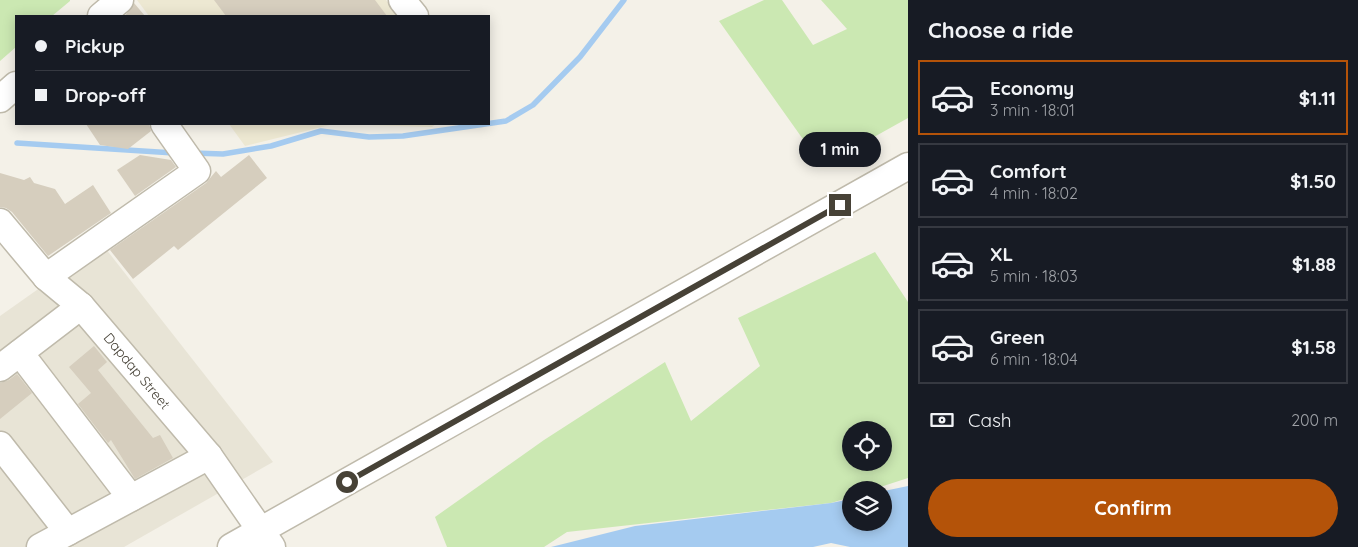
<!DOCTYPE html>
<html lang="en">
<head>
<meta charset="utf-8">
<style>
  :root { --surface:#171b24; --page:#20242c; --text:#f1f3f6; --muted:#9ea1a6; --line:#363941; --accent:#b45309 }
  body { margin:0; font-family:Quicksand,sans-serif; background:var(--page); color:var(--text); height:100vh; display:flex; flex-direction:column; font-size:19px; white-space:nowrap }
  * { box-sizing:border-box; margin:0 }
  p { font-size:16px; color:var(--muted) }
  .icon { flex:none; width:28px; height:28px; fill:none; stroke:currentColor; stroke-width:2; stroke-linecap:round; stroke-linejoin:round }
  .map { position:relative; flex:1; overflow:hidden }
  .drawer { display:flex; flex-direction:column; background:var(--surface); width:450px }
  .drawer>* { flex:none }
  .hud { position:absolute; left:15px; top:15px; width:475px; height:110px; border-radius:0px; box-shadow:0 2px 12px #0003; display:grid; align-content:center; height:110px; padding:0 20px; background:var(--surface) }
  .buttons { position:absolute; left:842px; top:421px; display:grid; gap:10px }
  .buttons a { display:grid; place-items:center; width:50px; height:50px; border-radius:50%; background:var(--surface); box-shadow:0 2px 12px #0003; font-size:25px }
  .end { position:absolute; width:22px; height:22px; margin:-11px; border:6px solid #474237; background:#fff; box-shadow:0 0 0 2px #fff }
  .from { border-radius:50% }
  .bubble { position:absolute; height:35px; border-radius:18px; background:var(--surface); box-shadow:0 2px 12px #0003; font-size:16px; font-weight:800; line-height:35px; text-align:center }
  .hud b { display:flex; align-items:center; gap:18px; height:48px; font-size:19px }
  .hud b+b { border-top:1px solid var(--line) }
  .hud i { width:12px; height:12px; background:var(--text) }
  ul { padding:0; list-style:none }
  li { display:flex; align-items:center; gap:15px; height:75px; margin:0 10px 8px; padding:0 10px; border:2px solid var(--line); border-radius:0px }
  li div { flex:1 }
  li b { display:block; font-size:19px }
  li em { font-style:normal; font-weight:800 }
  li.selected { border-color:var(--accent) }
  li>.icon { width:45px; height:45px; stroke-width:1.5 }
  h2 { padding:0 20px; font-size:22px; line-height:60px }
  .pay { display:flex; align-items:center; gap:12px; height:55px; padding:0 20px; font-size:19px }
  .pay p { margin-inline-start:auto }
  .primary-button { display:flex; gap:10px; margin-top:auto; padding:10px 20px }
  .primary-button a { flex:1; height:58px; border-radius:30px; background:var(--accent); color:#fff; font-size:20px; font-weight:800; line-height:58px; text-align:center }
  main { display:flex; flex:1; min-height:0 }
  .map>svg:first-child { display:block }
  .residential { fill:#e8e4d6 }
  .education { fill:#ede8d2 }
  .green { fill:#cbe8b2; fill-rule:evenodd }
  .water { fill:#a5cbf0 }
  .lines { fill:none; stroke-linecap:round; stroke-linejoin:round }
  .stream { stroke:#a5cbf0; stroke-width:5.5 }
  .building { fill:#d6cebe }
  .minor-casing { stroke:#bfbaab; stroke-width:29 }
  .minor { stroke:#fff; stroke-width:26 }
  .route { stroke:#474237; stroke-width:6 }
  .labels { text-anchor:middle; stroke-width:4; stroke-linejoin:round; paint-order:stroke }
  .street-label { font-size:14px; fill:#474237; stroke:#fff }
</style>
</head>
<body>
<main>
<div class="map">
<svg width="908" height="547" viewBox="0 0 908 547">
  <rect width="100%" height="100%" fill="#f4f1e8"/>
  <path class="residential" d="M 102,244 L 273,462 L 124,547 L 0,547 L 0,316 Z"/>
  <g class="education">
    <path d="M 137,0 L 386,0 L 399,16 L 149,16 Z"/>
    <path d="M 229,124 L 436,124 L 432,127 L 334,124 L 245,146 Z"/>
  </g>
  <g class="green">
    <path d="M 0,0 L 70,0 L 70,1 L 52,16 L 16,16 L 16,47 L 0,61 Z"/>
    <path d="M 764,0 L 782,0 L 813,45 L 847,29 L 821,0 L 908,0 L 908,118 L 822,166 L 719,21 Z"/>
    <path d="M 875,252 L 908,302 L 908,478 L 871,490 L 851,490 L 851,497 L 831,503 L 567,532 L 544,547 L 447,547 L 435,517 L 544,440 L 665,362 L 691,421 L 760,366 L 738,318 ZM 851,430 L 884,430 L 884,462 L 851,462 Z"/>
  </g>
  <path class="water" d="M 908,486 L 908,547 L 850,547 L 831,543 L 813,547 L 551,547 L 635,526 L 831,503 L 851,499 L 851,522 L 884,522 L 884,491 Z"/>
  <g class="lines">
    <g class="stream">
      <path d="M 17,143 L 174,153"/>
      <path d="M 193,153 L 223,154 L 271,146 L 321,131 L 369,137 L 403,136 L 506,121 L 533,105 L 580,57 L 624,0"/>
    </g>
  </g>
  <g class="building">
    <path d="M 214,0 L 375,0 L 387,16 L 226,16 Z"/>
    <path d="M 134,3 L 145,16 L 125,16 Z"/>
    <path d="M 86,124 L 149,124 L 151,131 L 128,149 L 100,145 Z"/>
    <path d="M 140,155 L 171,160 L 176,167 L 135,196 L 117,170 Z"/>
    <path d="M 249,155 L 267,178 L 178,250 L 174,246 L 133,279 L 110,250 L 206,183 L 216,171 L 221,177 Z"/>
    <path d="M 0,173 L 24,180 L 30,177 L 34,183 L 55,189 L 65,204 L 93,185 L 111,213 L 48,256 L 12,212 L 6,208 L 0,207 Z"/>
    <path d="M 94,346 L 107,362 L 98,370 L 153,438 L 160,435 L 173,458 L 135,479 L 111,440 L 108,443 L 78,404 L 91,393 L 69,367 Z"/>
    <path d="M 17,374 L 32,393 L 0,419 L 0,383 L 9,380 Z"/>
  </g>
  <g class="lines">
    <g class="minor-casing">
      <g id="minor">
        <path d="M 402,0 L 415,16"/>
        <path d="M 101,16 L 120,0"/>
        <path d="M 0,99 L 16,85"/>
        <path d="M 0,222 L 46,277 L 81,306 L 209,456 L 272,547"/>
        <path d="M 46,277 L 197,171 L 164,124"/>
        <path d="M 20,353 L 131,498"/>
        <path d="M 0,368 L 81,306"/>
        <path d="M 0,445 L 68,532"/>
        <path d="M 40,547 L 209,456"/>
        <path d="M 231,547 L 908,166"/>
      </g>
    </g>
    <use href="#minor" class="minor"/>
  </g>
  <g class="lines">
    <path class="route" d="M 347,482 L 840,205"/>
  </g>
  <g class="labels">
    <g class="street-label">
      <text transform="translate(137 371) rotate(50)" y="5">Dapdap Street</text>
    </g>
  </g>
</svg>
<div class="buttons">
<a><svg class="icon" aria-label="locate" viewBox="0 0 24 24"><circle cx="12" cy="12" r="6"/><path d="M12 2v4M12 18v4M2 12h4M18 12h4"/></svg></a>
<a><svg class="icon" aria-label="layers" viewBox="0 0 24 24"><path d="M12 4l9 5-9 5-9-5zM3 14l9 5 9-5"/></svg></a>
</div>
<i class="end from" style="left:347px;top:482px"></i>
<i class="end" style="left:840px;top:205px"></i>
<div class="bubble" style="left:799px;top:132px;width:82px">1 min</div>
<div class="hud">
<b><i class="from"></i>Pickup</b>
<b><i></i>Drop-off</b>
</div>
</div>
<section class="drawer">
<h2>Choose a ride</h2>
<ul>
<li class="selected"><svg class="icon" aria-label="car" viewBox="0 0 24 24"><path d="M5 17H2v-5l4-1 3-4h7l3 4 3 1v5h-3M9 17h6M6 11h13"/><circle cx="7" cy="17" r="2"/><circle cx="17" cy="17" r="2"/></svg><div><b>Economy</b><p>3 min · 18:01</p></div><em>$1.11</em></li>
<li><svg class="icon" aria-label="car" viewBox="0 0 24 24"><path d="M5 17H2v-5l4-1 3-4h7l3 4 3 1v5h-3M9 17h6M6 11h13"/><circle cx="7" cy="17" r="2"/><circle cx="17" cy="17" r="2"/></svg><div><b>Comfort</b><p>4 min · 18:02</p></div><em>$1.50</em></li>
<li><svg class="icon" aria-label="car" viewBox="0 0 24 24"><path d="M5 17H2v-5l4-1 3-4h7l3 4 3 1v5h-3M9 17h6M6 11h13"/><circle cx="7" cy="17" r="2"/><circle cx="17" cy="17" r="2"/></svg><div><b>XL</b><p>5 min · 18:03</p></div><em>$1.88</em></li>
<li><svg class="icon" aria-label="car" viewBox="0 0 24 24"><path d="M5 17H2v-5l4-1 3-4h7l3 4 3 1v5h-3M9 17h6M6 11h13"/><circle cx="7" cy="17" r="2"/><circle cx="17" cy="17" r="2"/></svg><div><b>Green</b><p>6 min · 18:04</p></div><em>$1.58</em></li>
</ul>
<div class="pay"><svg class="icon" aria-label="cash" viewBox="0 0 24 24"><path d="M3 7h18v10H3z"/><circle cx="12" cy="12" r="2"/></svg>Cash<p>200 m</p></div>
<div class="primary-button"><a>Confirm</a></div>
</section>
</main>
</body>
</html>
